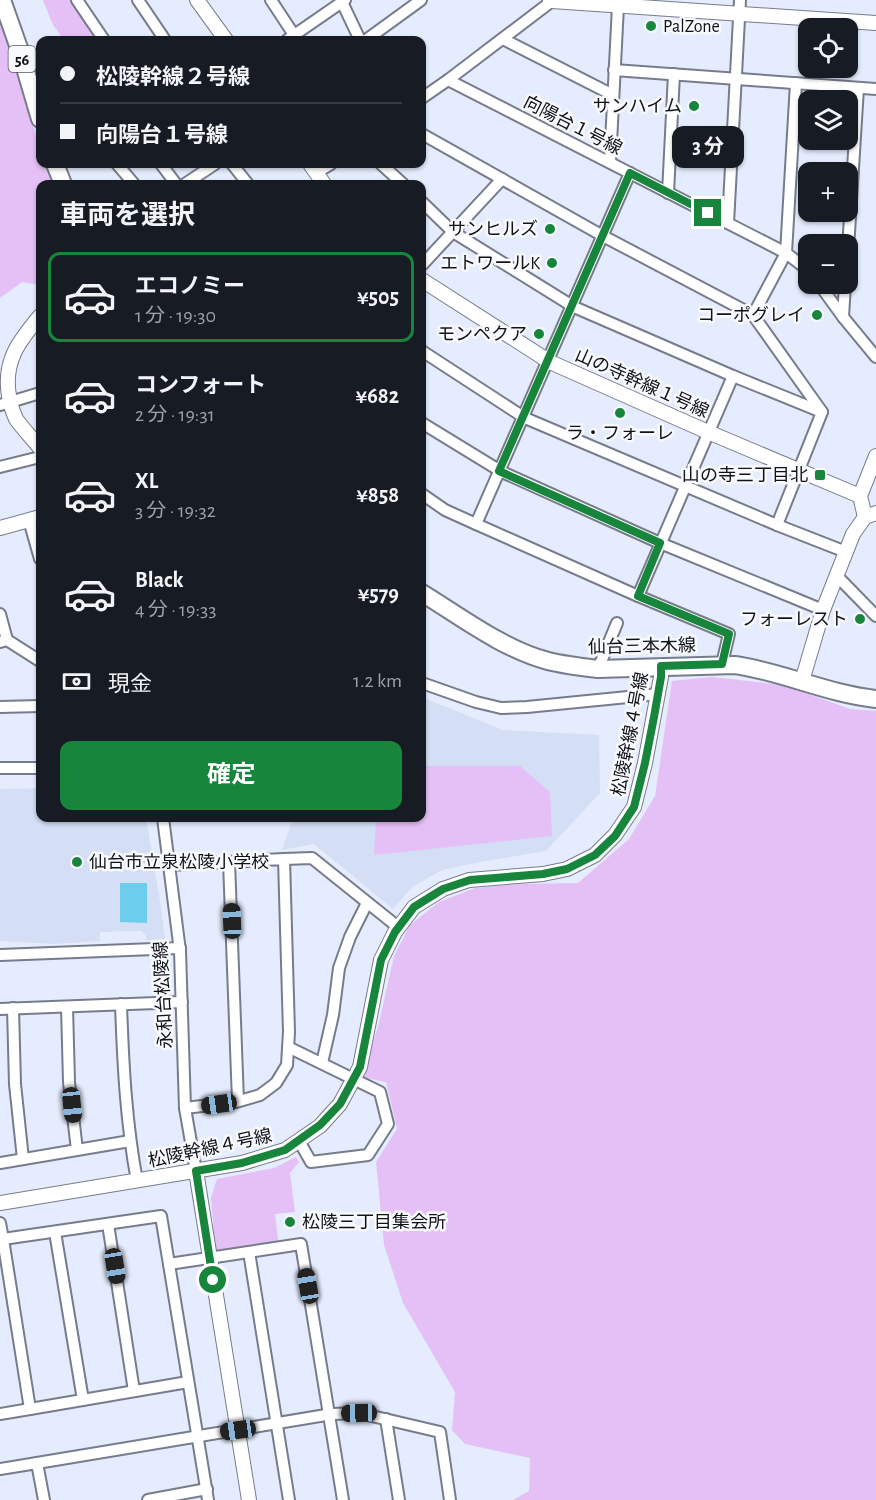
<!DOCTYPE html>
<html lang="ja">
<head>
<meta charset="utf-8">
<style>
  :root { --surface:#171b24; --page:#242831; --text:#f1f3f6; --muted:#9ea1a6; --line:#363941; --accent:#18853c }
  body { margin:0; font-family:"Alegreya Sans","Noto Sans JP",sans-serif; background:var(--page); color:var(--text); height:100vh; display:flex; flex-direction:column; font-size:22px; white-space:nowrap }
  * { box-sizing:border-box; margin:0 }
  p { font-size:20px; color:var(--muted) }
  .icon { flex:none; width:33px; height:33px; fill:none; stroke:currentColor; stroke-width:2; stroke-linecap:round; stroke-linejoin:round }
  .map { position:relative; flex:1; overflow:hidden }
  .side { position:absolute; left:36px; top:180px; width:390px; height:642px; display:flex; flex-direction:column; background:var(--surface); border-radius:12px; box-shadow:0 2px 4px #0004 }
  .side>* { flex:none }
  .banner { position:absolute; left:36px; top:36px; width:390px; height:132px; border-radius:12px; box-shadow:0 2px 4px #0004; display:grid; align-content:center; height:132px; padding:0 24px; background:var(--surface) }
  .buttons { position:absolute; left:798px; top:18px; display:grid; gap:12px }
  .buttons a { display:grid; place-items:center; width:60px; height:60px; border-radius:12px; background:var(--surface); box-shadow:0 2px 4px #0004; font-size:30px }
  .end { position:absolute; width:27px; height:27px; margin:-14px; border:8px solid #18853c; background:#fff; box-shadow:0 0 0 3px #fff }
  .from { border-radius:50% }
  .bubble { position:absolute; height:42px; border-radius:12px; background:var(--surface); box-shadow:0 2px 4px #0004; font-size:20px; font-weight:700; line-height:42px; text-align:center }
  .car { position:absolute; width:18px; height:36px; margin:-18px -9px; border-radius:8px; box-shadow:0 0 4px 2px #0007; background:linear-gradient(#222 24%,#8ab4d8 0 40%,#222 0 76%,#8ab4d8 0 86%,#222 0) }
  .banner b { display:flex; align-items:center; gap:21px; height:57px; font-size:22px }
  .banner b+b { border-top:2px solid var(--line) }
  .banner i { width:15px; height:15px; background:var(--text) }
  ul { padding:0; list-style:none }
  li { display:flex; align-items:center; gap:18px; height:90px; margin:0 12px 9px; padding:0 12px; border:3px solid transparent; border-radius:12px }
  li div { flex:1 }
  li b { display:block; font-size:22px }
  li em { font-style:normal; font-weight:700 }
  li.active { border-color:var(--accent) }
  li>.icon { width:54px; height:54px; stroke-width:1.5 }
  h2 { padding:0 24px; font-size:27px; line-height:72px }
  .pay { display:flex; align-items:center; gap:15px; height:66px; padding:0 24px; font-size:22px }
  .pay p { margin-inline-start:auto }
  .button { display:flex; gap:12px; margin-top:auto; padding:12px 24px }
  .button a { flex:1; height:69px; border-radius:12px; background:var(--accent); color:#fff; font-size:24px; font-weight:700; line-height:69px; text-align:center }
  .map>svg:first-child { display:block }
  .built { fill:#d4def4 }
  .green { fill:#e5c0f6 }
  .water { fill:#6cceec }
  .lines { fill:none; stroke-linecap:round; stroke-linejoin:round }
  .minor-casing { stroke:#767c8b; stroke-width:14 }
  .tertiary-casing { stroke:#767c8b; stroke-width:16 }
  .primary-casing { stroke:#767c8b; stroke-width:20 }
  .minor { stroke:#fff; stroke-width:10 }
  .tertiary { stroke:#fff; stroke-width:14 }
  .primary { stroke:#fff; stroke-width:16 }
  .route { stroke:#18853c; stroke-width:8 }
  .poi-dot { fill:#18853c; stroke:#f8f9fd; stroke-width:2 }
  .labels { text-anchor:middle; stroke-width:5; stroke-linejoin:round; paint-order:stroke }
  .shield { fill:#f8f9fd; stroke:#55575c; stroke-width:1.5 }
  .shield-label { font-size:16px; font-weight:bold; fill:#0f1217 }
  .poi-label { font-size:18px; fill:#0f1217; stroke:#f8f9fd; text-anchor:end }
  .street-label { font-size:18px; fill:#0f1217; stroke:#f8f9fd }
</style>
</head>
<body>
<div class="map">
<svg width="876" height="1500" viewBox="0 0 876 1500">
  <rect width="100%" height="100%" fill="#e5ecfd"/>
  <g class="built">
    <path d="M 422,697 L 503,730 L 599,735 L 600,793 L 546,851 L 480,862 L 442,870 L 412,887 L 393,909 L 314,844 L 282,850 L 293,818 L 422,818 Z"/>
    <path d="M 40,788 L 40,818 L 146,818 L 161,907 L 165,939 L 147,940 L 145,934 L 141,931 L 100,932 L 100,941 L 54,944 L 0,941 L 0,789 Z"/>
  </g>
  <g class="green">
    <path d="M 43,0 L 71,0 L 98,40 L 64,40 L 53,25 Z"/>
    <path d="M 0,26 L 5,34 L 40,149 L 40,164 L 46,164 L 53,184 L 40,184 L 40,285 L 22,282 L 0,298 Z"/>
    <path d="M 712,677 L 783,685 L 850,709 L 876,711 L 876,1500 L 513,1500 L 529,1491 L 530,1458 L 465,1444 L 452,1430 L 455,1392 L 403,1303 L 384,1245 L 376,1162 L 397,1129 L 386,1082 L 361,1077 L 378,1027 L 394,956 L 410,925 L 439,902 L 475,888 L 518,884 L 578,883 L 629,839 L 655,796 L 672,681 Z"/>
    <path d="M 422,766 L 520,766 L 550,792 L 552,836 L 374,855 L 376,818 L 422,818 Z"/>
    <path d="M 296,1157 L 299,1162 L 290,1173 L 295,1212 L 275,1214 L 279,1247 L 216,1257 L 211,1198 L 217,1179 L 274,1168 Z"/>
  </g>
  <path class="water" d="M 120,883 L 147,883 L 147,923 L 120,922 Z"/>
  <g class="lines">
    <g class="minor-casing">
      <g id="minor">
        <path d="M 77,0 L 104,40"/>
        <path d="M 138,0 L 165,40"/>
        <path d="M 271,0 L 294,35"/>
        <path d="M 341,0 L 360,40"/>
        <path d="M 503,39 L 613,95"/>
        <path d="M 287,40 L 345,0"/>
        <path d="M 366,40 L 421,0"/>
        <path d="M 614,70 L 876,89"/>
        <path d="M 448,80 L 786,253 L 808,270"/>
        <path d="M 422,98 L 448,80 L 552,1"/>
        <path d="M 422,134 L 603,236 L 753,315 L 822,412 L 777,525"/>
        <path d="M 610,162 L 618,6"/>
        <path d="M 117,164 L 134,184"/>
        <path d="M 161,164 L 176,184"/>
        <path d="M 232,164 L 248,184"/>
        <path d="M 381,164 L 403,184"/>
        <path d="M 316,173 L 331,164"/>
        <path d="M 185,184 L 215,164"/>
        <path d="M 668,193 L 674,74"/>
        <path d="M 422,202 L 453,232 L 574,307 L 733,376 L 822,412"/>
        <path d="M 728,223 L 740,0"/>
        <path d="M 848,249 L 858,88"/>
        <path d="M 422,265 L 502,179"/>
        <path d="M 819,284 L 843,317 L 876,357"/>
        <path d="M 753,315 L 786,253 L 796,83"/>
        <path d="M 843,317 L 845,284"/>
        <path d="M 422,351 L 525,418 L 777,525 L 846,552"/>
        <path d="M 0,405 L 40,393"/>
        <path d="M 422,423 L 502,472 L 660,543 L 823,610"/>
        <path d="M 0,467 L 40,457"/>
        <path d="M 422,494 L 445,510 L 476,524 L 638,596 L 729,634 L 722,664"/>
        <path d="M 29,520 L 40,559"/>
        <path d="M 476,524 L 630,173"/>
        <path d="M 837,576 L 876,616"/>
        <path d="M 638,596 L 733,376"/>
        <path d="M 0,614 L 7,640"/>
        <path d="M 0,642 L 7,640 L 40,661"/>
        <path d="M 598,669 L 617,623"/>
        <path d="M 422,683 L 476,702 L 501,708 L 527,707 L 658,694"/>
        <path d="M 0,707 L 40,706"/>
        <path d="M 0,768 L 40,768"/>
        <path d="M 163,818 L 180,951 L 185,1108 L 196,1171"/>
        <path d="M 284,859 L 312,858 L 398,927"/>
        <path d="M 229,862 L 238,1101"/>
        <path d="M 169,865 L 284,859 L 289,1032 L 287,1065 L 276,1083 L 260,1095 L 236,1102 L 185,1108"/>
        <path d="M 0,955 L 180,948"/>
        <path d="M 121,1004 C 123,1064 126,1122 137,1181"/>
        <path d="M 67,1007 L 69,1082 L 77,1150"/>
        <path d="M 13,1008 L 15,1084 L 23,1159"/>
        <path d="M 0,1009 L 182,1002"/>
        <path d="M 288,1047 L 380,1092 L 388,1124 L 368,1155 L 311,1162 L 299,1141"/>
        <path d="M 322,1063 L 333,1015 L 339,968 L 350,937 L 367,903"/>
        <path d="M 0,1163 L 130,1141"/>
        <path d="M 0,1223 L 3,1239 L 0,1240"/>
        <path d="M 108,1224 L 134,1391"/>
        <path d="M 55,1232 L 83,1400"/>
        <path d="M 249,1252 L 289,1500"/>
        <path d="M 169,1264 L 301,1244 L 343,1500"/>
        <path d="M 30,1409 L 188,1382"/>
        <path d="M 0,1414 L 30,1409 L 3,1239 L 161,1216 L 208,1500"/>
        <path d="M 386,1419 L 399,1500"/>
        <path d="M 37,1463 L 332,1414 L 359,1413 L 440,1432 L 450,1500"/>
        <path d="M 0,1469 L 37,1463 L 44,1500"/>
        <path d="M 148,1500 L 207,1489"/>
      </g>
    </g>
    <g class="tertiary-casing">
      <g id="tertiary">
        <path d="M 197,0 L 226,40"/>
        <path d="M 550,0 L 552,1 L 876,23"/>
        <path d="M 310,164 L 324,184"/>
        <path d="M 422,280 L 550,362 L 708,432 L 860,496"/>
        <path d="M 40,316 C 19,341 3,361 9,396 C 10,404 13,412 16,419 C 23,429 33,439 40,448"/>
        <path d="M 865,517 L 860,496 L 876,456"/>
        <path d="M 0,528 L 40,517"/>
        <path d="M 802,681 L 823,610 L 853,534 L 865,517 L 876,513"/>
        <path d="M 196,1171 L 249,1500"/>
        <path d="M 0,1203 L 242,1163 L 285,1150 L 320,1126 L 340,1104 L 360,1067 L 381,960 L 395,932 L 414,907 L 443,889 L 469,880 L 543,874 L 567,869 L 595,855 L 615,835 L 634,807 L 645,763 L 661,677 L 661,666"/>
      </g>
    </g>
    <g class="primary-casing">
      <g id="primary">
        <path d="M 2,0 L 20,51 L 40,119"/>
        <path d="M 55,164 L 63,184"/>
        <path d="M 422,593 C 461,617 503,649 548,661 C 564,665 581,667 598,669 L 735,665 C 783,672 828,694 876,699"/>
      </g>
    </g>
    <use href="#minor" class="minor"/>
    <use href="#tertiary" class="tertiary"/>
    <use href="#primary" class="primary"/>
  </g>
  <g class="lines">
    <path class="route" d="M 213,1280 L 196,1171 L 242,1163 L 285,1150 L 320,1125 L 340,1104 L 360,1067 L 381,960 L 395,932 L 414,907 L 443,889 L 470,880 L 543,874 L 567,869 L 595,855 L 615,836 L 634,807 L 645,763 L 654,717 L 661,677 L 661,666 L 722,664 L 729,634 L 638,596 L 660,543 L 499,471 L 630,173 L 708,213"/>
  </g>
  <g class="poi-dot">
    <circle cx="651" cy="26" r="6"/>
    <circle cx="694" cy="106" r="6"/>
    <circle cx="550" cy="229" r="6"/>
    <circle cx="552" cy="263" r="6"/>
    <circle cx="817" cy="315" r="6"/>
    <circle cx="539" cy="334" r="6"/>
    <circle cx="620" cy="413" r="6"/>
    <rect x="814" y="469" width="12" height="12" rx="3"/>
    <circle cx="860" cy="619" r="6"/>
    <circle cx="77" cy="862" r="6"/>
    <circle cx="290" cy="1222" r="6"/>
  </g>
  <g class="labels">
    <rect class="shield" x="8.5" y="46" width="27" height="26" rx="4.5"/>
    <g class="shield-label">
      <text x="22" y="65">56</text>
    </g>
    <g class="poi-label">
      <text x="663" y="32" text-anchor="start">PalZone</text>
      <text x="682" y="112">サンハイム</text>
      <text x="538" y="235">サンヒルズ</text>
      <text x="540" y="269">エトワールK</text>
      <text x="805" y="321">コーポグレイ</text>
      <text x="527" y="340">モンペクア</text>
      <text x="620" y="439" text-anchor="middle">ラ・フォーレ</text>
      <text x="808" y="481">山の寺三丁目北</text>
      <text x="848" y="625">フォーレスト</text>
      <text x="89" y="868" text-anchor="start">仙台市立泉松陵小学校</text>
      <text x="302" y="1228" text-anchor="start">松陵三丁目集会所</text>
    </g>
    <g class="street-label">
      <text transform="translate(573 125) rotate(27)" y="6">向陽台１号線</text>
      <text transform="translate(642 383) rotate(24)" y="6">山の寺幹線１号線</text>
      <text transform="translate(642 646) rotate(-1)" y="6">仙台三本木線</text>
      <text transform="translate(630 734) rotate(-79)" y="6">松陵幹線４号線</text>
      <text transform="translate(163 995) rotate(-93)" y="6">永和台松陵線</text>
      <text transform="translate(210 1148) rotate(-12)" y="6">松陵幹線４号線</text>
    </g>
  </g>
</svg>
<div class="buttons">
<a><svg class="icon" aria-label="locate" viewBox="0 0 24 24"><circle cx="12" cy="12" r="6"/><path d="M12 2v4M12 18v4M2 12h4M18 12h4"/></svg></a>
<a><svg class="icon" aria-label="layers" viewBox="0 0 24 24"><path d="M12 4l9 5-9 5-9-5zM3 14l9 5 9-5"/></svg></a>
<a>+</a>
<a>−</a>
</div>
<i class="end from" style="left:213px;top:1280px"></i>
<i class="end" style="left:708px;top:213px"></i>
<div class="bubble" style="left:672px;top:126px;width:72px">3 分</div>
<i class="car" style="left:232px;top:921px;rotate:358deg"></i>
<i class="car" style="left:219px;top:1104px;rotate:262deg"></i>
<i class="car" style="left:72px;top:1105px;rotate:174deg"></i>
<i class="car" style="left:115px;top:1266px;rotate:171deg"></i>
<i class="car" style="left:308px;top:1286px;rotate:350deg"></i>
<i class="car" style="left:359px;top:1413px;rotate:269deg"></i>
<i class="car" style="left:238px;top:1430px;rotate:262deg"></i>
<div class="banner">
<b><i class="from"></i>松陵幹線２号線</b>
<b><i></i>向陽台１号線</b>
</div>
<section class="side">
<h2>車両を選択</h2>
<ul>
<li class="active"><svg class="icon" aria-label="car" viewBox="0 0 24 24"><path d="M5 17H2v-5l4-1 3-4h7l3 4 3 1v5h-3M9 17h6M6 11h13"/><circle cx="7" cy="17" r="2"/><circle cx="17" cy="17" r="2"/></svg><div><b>エコノミー</b><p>1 分 · 19:30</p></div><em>¥505</em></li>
<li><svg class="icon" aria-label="car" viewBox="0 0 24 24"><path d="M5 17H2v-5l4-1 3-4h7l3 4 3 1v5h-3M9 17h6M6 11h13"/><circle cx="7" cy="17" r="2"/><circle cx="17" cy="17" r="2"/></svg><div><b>コンフォート</b><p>2 分 · 19:31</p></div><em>¥682</em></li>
<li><svg class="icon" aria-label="car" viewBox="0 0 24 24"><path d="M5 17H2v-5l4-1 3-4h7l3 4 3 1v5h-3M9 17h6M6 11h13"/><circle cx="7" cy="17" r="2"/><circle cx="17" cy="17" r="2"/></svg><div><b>XL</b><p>3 分 · 19:32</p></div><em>¥858</em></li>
<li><svg class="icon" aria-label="car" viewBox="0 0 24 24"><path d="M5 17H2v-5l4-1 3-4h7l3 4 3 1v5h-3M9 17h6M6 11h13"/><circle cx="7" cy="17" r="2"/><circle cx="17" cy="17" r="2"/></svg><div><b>Black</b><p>4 分 · 19:33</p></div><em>¥579</em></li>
</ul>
<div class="pay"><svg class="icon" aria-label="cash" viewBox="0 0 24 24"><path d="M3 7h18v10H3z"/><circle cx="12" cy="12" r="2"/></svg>現金<p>1.2 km</p></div>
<div class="button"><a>確定</a></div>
</section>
</div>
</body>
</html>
